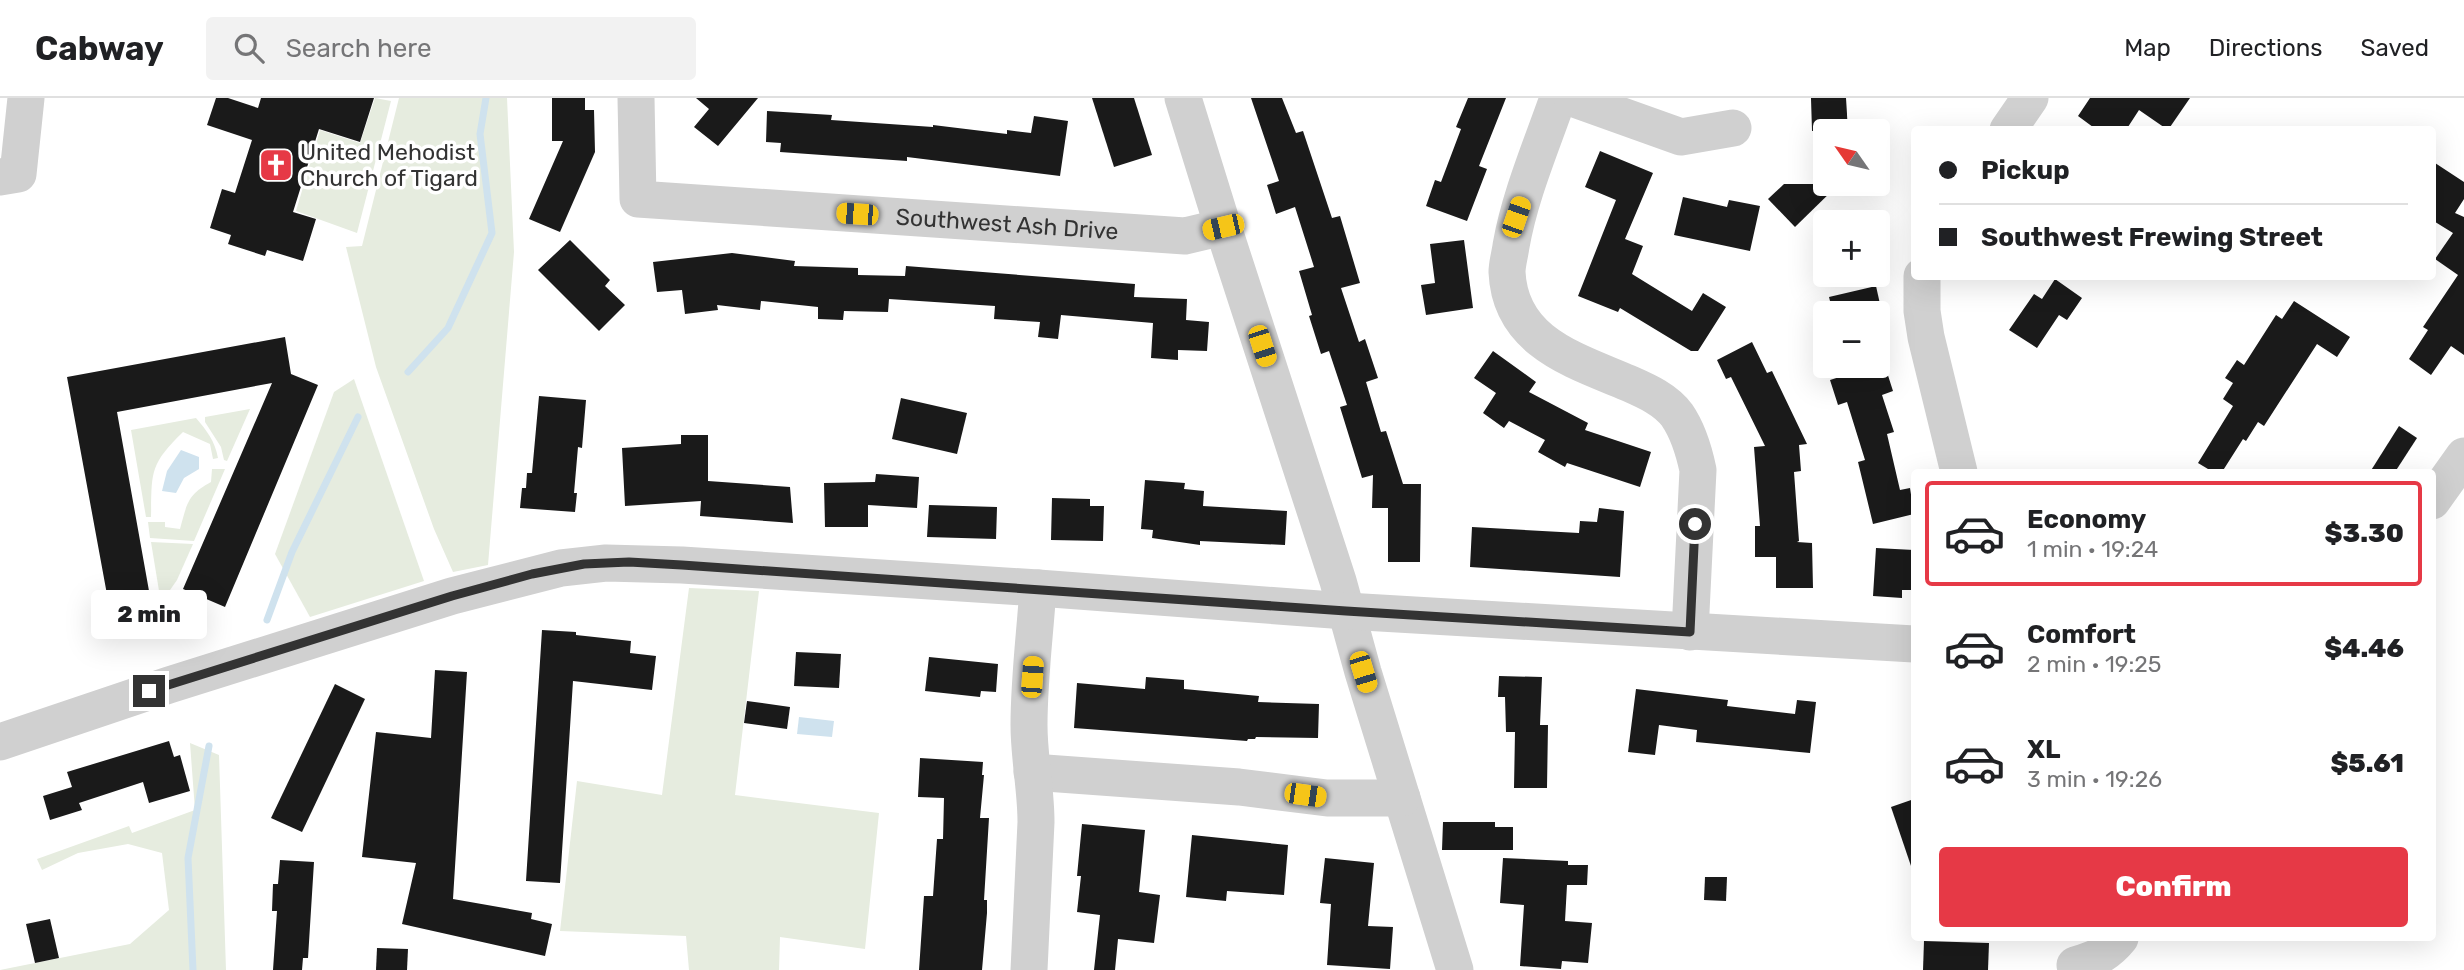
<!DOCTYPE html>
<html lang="en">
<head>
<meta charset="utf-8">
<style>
  :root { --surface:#fff; --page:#f2f2f2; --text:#202124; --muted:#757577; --line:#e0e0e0; --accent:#e63946 }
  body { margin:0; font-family:Rubik,sans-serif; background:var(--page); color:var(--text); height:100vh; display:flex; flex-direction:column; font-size:26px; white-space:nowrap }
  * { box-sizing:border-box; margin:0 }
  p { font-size:23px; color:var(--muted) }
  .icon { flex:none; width:38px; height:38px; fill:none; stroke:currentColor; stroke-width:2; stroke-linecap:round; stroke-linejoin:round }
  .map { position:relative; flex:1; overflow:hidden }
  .details { position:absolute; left:1911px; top:371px; width:525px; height:472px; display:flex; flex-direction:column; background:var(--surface); border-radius:7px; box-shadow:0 7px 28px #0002 }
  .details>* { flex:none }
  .top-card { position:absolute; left:1911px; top:28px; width:525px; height:154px; border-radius:7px; box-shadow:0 7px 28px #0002; display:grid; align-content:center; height:154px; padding:0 28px; background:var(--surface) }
  .needle { width:46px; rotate:304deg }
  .buttons { position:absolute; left:1813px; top:21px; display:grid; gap:14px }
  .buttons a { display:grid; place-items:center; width:77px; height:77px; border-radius:7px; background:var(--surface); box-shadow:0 7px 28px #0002; font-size:35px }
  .end { position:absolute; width:32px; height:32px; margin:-16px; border:9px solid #333; background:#fff; box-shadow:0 0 0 4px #fff }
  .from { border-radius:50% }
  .bubble { position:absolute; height:49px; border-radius:7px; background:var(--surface); box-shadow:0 7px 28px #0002; font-size:23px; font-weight:800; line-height:49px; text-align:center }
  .car { position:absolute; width:21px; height:42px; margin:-21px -10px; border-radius:9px; box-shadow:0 0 5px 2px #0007; background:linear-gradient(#f5c518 24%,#345 0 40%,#f5c518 0 76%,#345 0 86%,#f5c518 0) }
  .top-card b { display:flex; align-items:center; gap:24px; height:66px; font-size:26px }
  .top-card b+b { border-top:2px solid var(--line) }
  .top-card i { width:18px; height:18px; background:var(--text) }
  ul { padding:12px 0 0; list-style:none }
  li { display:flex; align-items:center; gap:21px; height:105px; margin:0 14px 10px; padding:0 14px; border:4px solid transparent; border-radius:7px }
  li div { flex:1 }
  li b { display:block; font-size:26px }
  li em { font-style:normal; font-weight:800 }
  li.active { border-color:var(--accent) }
  li>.icon { width:63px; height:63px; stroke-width:1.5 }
  .action { display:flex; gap:14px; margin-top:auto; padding:14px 28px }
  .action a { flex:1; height:80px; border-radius:7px; background:var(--accent); color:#fff; font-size:28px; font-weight:800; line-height:80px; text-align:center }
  header { display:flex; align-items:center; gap:42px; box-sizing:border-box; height:98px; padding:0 35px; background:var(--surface); border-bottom:2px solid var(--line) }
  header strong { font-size:33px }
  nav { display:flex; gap:38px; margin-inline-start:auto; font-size:24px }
  .search { width:490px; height:63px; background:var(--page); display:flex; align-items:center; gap:18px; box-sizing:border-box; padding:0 24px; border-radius:7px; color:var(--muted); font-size:26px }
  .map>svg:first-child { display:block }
  .green { fill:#e6ecdf }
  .water { fill:#cfe2ee }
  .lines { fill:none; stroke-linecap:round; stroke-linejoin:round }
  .stream { stroke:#cfe2ee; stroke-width:7 }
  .building { fill:#1a1a1a }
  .minor { stroke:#d0d0d0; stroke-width:37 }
  .route { stroke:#333; stroke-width:9 }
  .labels { text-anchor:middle; stroke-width:7; stroke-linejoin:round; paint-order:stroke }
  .poi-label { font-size:23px; fill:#333; stroke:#fff; text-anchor:start }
  .street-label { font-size:23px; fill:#333; stroke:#fff }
</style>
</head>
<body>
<header>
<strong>Cabway</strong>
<div class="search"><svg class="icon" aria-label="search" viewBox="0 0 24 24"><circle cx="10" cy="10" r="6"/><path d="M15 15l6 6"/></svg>Search here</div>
<nav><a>Map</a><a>Directions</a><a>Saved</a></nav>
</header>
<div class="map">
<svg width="2464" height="872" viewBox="0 0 2464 872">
  <rect width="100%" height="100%" fill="#fff"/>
  <g class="green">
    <path d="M 375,0 L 391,3 L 357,135 L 296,113 L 320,32 L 360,45 Z"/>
    <path d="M 399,0 L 507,0 L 514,154 L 488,467 L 453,474 L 434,431 L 376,269 L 346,149 L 362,148 Z"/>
    <path d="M 354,281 L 424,483 L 310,519 L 275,456 L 334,294 Z"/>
    <path d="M 250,311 L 227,363 L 224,362 L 221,349 L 205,324 L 205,319 Z"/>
    <path d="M 196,320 C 207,333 215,343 218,360 L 213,361 L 210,346 L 183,334 C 149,367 152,374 151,419 L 146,419 L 131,332 Z"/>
    <path d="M 212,371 L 225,371 L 194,443 L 150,440 L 148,424 L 165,424 L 165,429 L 180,431 C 187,406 187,397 211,384 Z"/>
    <path d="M 151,444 L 193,446 L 177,482 L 161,505 Z"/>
    <path d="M 689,490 L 759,493 L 735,697 L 879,715 L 865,851 L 780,839 L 779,872 L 689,872 L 686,838 L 560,833 L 577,683 L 662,697 Z"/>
    <path d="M 190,645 L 219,657 L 226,872 L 0,872 L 130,846 L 169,812 L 162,755 L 128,746 L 78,755 L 42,772 L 37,761 L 129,728 L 132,735 L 195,712 Z"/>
  </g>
  <g class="water">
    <path d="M 181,352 L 199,359 L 199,371 L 184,380 L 176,395 L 162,393 L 167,373 Z"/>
    <path d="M 799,619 L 834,623 L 832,639 L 797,636 Z"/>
  </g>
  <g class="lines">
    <g class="stream">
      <path d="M 408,274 L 448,230 L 492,135 L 480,36 L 486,0"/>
      <path d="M 267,522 L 292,454 L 358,319"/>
      <path d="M 193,872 L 188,760 L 209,648"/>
    </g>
  </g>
  <g class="building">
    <path d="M 216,0 L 228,0 L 258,10 L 261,0 L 374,0 L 360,44 L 319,31 L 293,114 L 316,121 L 303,163 L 267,152 L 265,158 L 228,146 L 231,137 L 210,130 L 222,91 L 235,95 L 252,42 L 207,27 Z"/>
    <path d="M 552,0 L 585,0 L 585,12 L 594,12 L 595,54 L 560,134 L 529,121 L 563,43 L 552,43 Z"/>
    <path d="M 696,0 L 758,0 L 718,48 L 694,29 L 709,11 Z"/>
    <path d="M 1092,0 L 1134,0 L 1152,57 L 1114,69 Z"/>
    <path d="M 1251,0 L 1282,0 L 1296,35 L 1303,33 L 1332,120 L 1340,118 L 1360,185 L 1341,190 L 1359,244 L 1365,241 L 1378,280 L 1366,284 L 1381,334 L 1386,333 L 1403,386 L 1421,386 L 1420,464 L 1388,464 L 1388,410 L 1372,410 L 1373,377 L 1362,380 L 1340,309 L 1347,307 L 1329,253 L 1321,256 L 1309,218 L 1312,217 L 1299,173 L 1314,169 L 1295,109 L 1276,116 L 1267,87 L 1279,83 Z"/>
    <path d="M 1468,0 L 1506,0 L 1479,68 L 1487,71 L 1467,123 L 1426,108 L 1435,82 L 1441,84 L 1461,31 L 1456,29 Z"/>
    <path d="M 1811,0 L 1846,0 L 1848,33 L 1812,33 Z"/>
    <path d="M 2090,0 L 2190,0 L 2168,32 L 2139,12 L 2126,32 L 2097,32 L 2078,18 Z"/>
    <path d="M 767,13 L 832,17 L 831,22 L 933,29 L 933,27 L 1007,36 L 1007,32 L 1031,35 L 1034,18 L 1068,23 L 1060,78 L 907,59 L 907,63 L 780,54 L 781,45 L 766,44 Z"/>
    <path d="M 1600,53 L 1653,75 L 1625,141 L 1643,148 L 1632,176 L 1692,213 L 1703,195 L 1726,209 L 1698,253 L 1691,253 L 1620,210 L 1618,214 L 1578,198 L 1616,102 L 1585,89 Z"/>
    <path d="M 2432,63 L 2464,84 L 2464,101 L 2455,115 L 2464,119 L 2464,257 L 2451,248 L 2431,277 L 2409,261 L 2428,232 L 2423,229 L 2458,177 L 2435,161 L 2453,135 L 2432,122 Z"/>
    <path d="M 1784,86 L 1839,86 L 1795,129 L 1768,101 Z"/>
    <path d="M 1683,99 L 1727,109 L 1729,102 L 1760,108 L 1750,153 L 1674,137 Z"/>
    <path d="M 570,142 L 610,182 L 605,188 L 625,207 L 599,233 L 538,172 Z"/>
    <path d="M 1464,142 L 1473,210 L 1426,217 L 1421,187 L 1435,185 L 1430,146 Z"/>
    <path d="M 732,155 L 795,163 L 794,168 L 858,170 L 858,177 L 905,178 L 906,168 L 1135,186 L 1134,199 L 1187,201 L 1186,222 L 1209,224 L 1207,253 L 1178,252 L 1178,262 L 1151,260 L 1153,225 L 1061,217 L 1058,241 L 1038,239 L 1040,224 L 994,221 L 995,208 L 889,201 L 888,214 L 844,213 L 843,222 L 818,221 L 818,209 L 761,203 L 760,212 L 717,207 L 718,212 L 685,216 L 682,192 L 657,194 L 653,164 Z"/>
    <path d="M 2055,181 L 2082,200 L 2067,222 L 2059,217 L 2037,250 L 2009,232 L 2034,196 L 2042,201 Z"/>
    <path d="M 1876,188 L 1882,215 L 1833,215 L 1829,199 Z"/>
    <path d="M 2294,203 L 2350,239 L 2337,259 L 2317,246 L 2264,328 L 2258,324 L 2246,343 L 2243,341 L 2222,374 L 2213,374 L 2198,365 L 2233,308 L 2223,301 L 2233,285 L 2225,280 L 2237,262 L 2244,267 L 2276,217 L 2282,221 Z"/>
    <path d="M 285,239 L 291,276 L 318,287 L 225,509 L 183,491 L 272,285 L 117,314 L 156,532 L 115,540 L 67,279 Z"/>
    <path d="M 1752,244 L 1767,275 L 1772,273 L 1807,346 L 1799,347 L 1801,373 L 1794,374 L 1799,443 L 1797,444 L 1812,445 L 1813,490 L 1776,490 L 1776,459 L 1755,459 L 1755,428 L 1760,428 L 1754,349 L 1765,348 L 1731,279 L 1726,281 L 1717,262 Z"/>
    <path d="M 1493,253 L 1536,284 L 1529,294 L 1588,325 L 1585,332 L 1651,354 L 1640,389 L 1567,365 L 1565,369 L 1538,354 L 1545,342 L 1509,323 L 1504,330 L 1483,315 L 1496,295 L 1474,280 Z"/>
    <path d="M 1884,265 L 1893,293 L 1882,297 L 1894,334 L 1887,336 L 1900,392 L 1910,390 L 1914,416 L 1873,426 L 1858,364 L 1865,362 L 1847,304 L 1838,307 L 1830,282 Z"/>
    <path d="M 539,298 L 586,302 L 582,350 L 578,349 L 574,395 L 577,395 L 575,414 L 520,410 L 522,390 L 526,390 L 527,375 L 532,375 Z"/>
    <path d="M 901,300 L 967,315 L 957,356 L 892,341 Z"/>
    <path d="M 2399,328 L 2417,340 L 2395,374 L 2370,374 Z"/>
    <path d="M 681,337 L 708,337 L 708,383 L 790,389 L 793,425 L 700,418 L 701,403 L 625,408 L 622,350 L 681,346 Z"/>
    <path d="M 876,376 L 919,379 L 917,410 L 868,407 L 868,429 L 825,429 L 824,385 L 875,384 Z"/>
    <path d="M 1145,382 L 1185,385 L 1184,391 L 1204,393 L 1203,408 L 1287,413 L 1285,447 L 1200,443 L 1200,447 L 1152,440 L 1153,432 L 1141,431 Z"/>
    <path d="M 1052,400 L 1090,401 L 1090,408 L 1104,408 L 1103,443 L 1051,442 Z"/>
    <path d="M 929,407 L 997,409 L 996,441 L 927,439 Z"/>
    <path d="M 1599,410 L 1624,413 L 1620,479 L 1470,469 L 1472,429 L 1579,435 L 1580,423 L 1597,424 Z"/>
    <path d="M 1876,450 L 1914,452 L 1914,492 L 1902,492 L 1902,500 L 1873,498 Z"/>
    <path d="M 542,532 L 576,534 L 576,537 L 631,543 L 630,555 L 656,558 L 652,592 L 573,583 L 560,785 L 526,783 Z"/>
    <path d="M 796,554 L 841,556 L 839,590 L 794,588 Z"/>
    <path d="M 929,559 L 998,566 L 996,594 L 981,593 L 980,599 L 925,593 Z"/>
    <path d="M 435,572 L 467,574 L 453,801 L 532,815 L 531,821 L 552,826 L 545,858 L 402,826 L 416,765 L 362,759 L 376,634 L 431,640 Z"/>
    <path d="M 1499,578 L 1542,579 L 1540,627 L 1548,627 L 1547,690 L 1514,690 L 1515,634 L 1506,634 L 1505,599 L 1498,599 Z"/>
    <path d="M 1146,579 L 1184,582 L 1184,591 L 1259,598 L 1258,604 L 1319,606 L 1318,640 L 1256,639 L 1255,641 L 1248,641 L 1247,643 L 1074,630 L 1077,585 L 1145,591 Z"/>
    <path d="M 335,586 L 365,601 L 302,734 L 271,720 Z"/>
    <path d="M 1636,591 L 1728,602 L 1727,608 L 1795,616 L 1797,602 L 1816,604 L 1810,655 L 1696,644 L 1697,632 L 1659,627 L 1655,657 L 1628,654 Z"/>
    <path d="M 747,603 L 790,609 L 787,631 L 744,625 Z"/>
    <path d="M 169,643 L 174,659 L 180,657 L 190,693 L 149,705 L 143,684 L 79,705 L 82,712 L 50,722 L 43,698 L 72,689 L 67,674 Z"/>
    <path d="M 920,660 L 983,664 L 982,677 L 984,677 L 980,720 L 989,720 L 984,802 L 987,802 L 987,815 L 982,872 L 919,872 L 924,798 L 933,798 L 937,741 L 943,741 L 944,700 L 918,699 Z"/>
    <path d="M 1914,701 L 1914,767 L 1911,768 L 1891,709 Z"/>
    <path d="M 1443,724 L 1495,724 L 1495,729 L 1513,729 L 1513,752 L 1442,752 Z"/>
    <path d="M 1082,726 L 1145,732 L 1139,794 L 1160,797 L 1154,845 L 1118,841 L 1115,872 L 1094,872 L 1100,817 L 1077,814 L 1081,778 L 1077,778 Z"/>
    <path d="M 1192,737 L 1288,747 L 1284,797 L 1227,793 L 1226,803 L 1186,799 Z"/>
    <path d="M 1325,760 L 1374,765 L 1368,828 L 1393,829 L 1390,871 L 1327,867 L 1331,806 L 1320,805 Z"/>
    <path d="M 1503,760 L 1568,763 L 1568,767 L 1588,767 L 1587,787 L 1567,787 L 1565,823 L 1592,825 L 1588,865 L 1562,863 L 1561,871 L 1520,868 L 1524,807 L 1500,805 Z"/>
    <path d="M 280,762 L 314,764 L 308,860 L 303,860 L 302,872 L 273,872 L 277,813 L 272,813 L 273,786 L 278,786 Z"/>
    <path d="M 1705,779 L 1727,779 L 1726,803 L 1704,802 Z"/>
    <path d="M 50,821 L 59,860 L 35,865 L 26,826 Z"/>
    <path d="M 1924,843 L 1989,845 L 1988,872 L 1923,872 Z"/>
    <path d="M 377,850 L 408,851 L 407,872 L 376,872 Z"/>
  </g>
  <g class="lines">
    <g class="minor">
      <path id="s1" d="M 636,0 L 638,101 L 1185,138 L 1223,129"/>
      <path d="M 1183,0 L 1223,129 L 1338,483 L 1363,574 L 1455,872"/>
      <path d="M 1558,0 C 1541,49 1520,97 1511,148 C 1510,156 1507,166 1507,174 C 1510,244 1574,262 1628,285 C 1646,293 1665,301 1677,317 C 1688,333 1694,353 1698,372 L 1690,534"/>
      <path d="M 1572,0 L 1681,39 L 1733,30"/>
      <path d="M 2008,32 L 2030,0"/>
      <path d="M 0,79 L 18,76 L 26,0"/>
      <path d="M 1922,178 L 1922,213 L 1926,239 L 1959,374"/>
      <path d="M 2432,403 L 2464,358"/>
      <path d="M 0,644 L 169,587 L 452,498 L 561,470 L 606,465 L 682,467 L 1038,490 L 1346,513 L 1914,546"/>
      <path d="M 1032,674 L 1239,689 L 1327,700 L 1402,700"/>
      <path d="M 2075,867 C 2095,861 2106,857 2120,840"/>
      <path d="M 1029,872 L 1036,724 C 1036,691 1029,660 1029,627 C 1029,581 1035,536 1038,490"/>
    </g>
  </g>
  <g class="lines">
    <path class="route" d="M 149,593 L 452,498 L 532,476 L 584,466 L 629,464 L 682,467 L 1346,513 L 1690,534 L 1695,426"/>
  </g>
  <defs>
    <g id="church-square" transform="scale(1.75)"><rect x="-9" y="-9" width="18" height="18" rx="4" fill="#e63946" stroke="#fff"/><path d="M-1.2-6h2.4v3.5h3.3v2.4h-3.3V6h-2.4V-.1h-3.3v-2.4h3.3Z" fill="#fff"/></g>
  </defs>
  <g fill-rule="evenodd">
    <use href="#church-square" x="276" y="67"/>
  </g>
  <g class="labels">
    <g class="poi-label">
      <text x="300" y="62">United Mehodist<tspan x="300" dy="26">Church of Tigard</tspan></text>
    </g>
    <g class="street-label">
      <text dy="8" stroke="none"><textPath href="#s1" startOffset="471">Southwest Ash Drive</textPath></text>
    </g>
  </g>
</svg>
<div class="buttons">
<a><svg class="needle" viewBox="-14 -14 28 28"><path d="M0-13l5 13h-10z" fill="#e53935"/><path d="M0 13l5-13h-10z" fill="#757577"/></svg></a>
<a>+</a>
<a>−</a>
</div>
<i class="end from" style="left:1695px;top:426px"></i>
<i class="end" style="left:149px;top:593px"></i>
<div class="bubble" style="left:91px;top:492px;width:116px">2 min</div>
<i class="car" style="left:857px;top:116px;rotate:274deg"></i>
<i class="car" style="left:1516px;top:119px;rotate:19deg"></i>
<i class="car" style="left:1223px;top:129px;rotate:257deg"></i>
<i class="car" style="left:1262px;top:248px;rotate:162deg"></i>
<i class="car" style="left:1363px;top:574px;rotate:163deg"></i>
<i class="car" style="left:1032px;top:579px;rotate:4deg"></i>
<i class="car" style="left:1305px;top:697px;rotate:98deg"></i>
<div class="top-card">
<b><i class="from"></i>Pickup</b>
<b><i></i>Southwest Frewing Street</b>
</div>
<section class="details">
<ul>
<li class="active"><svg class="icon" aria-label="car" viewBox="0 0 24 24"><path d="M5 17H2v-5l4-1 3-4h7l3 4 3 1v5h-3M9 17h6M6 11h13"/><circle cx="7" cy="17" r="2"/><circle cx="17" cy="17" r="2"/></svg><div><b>Economy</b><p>1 min · 19:24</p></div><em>$3.30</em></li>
<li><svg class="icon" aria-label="car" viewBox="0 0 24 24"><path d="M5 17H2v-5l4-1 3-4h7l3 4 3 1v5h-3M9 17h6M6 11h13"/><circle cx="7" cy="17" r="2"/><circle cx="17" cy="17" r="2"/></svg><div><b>Comfort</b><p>2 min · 19:25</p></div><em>$4.46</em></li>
<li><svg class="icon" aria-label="car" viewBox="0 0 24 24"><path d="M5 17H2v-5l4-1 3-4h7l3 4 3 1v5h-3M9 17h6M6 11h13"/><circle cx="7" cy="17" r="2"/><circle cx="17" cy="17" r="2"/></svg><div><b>XL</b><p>3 min · 19:26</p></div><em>$5.61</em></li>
</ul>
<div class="action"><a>Confirm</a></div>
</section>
</div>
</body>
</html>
